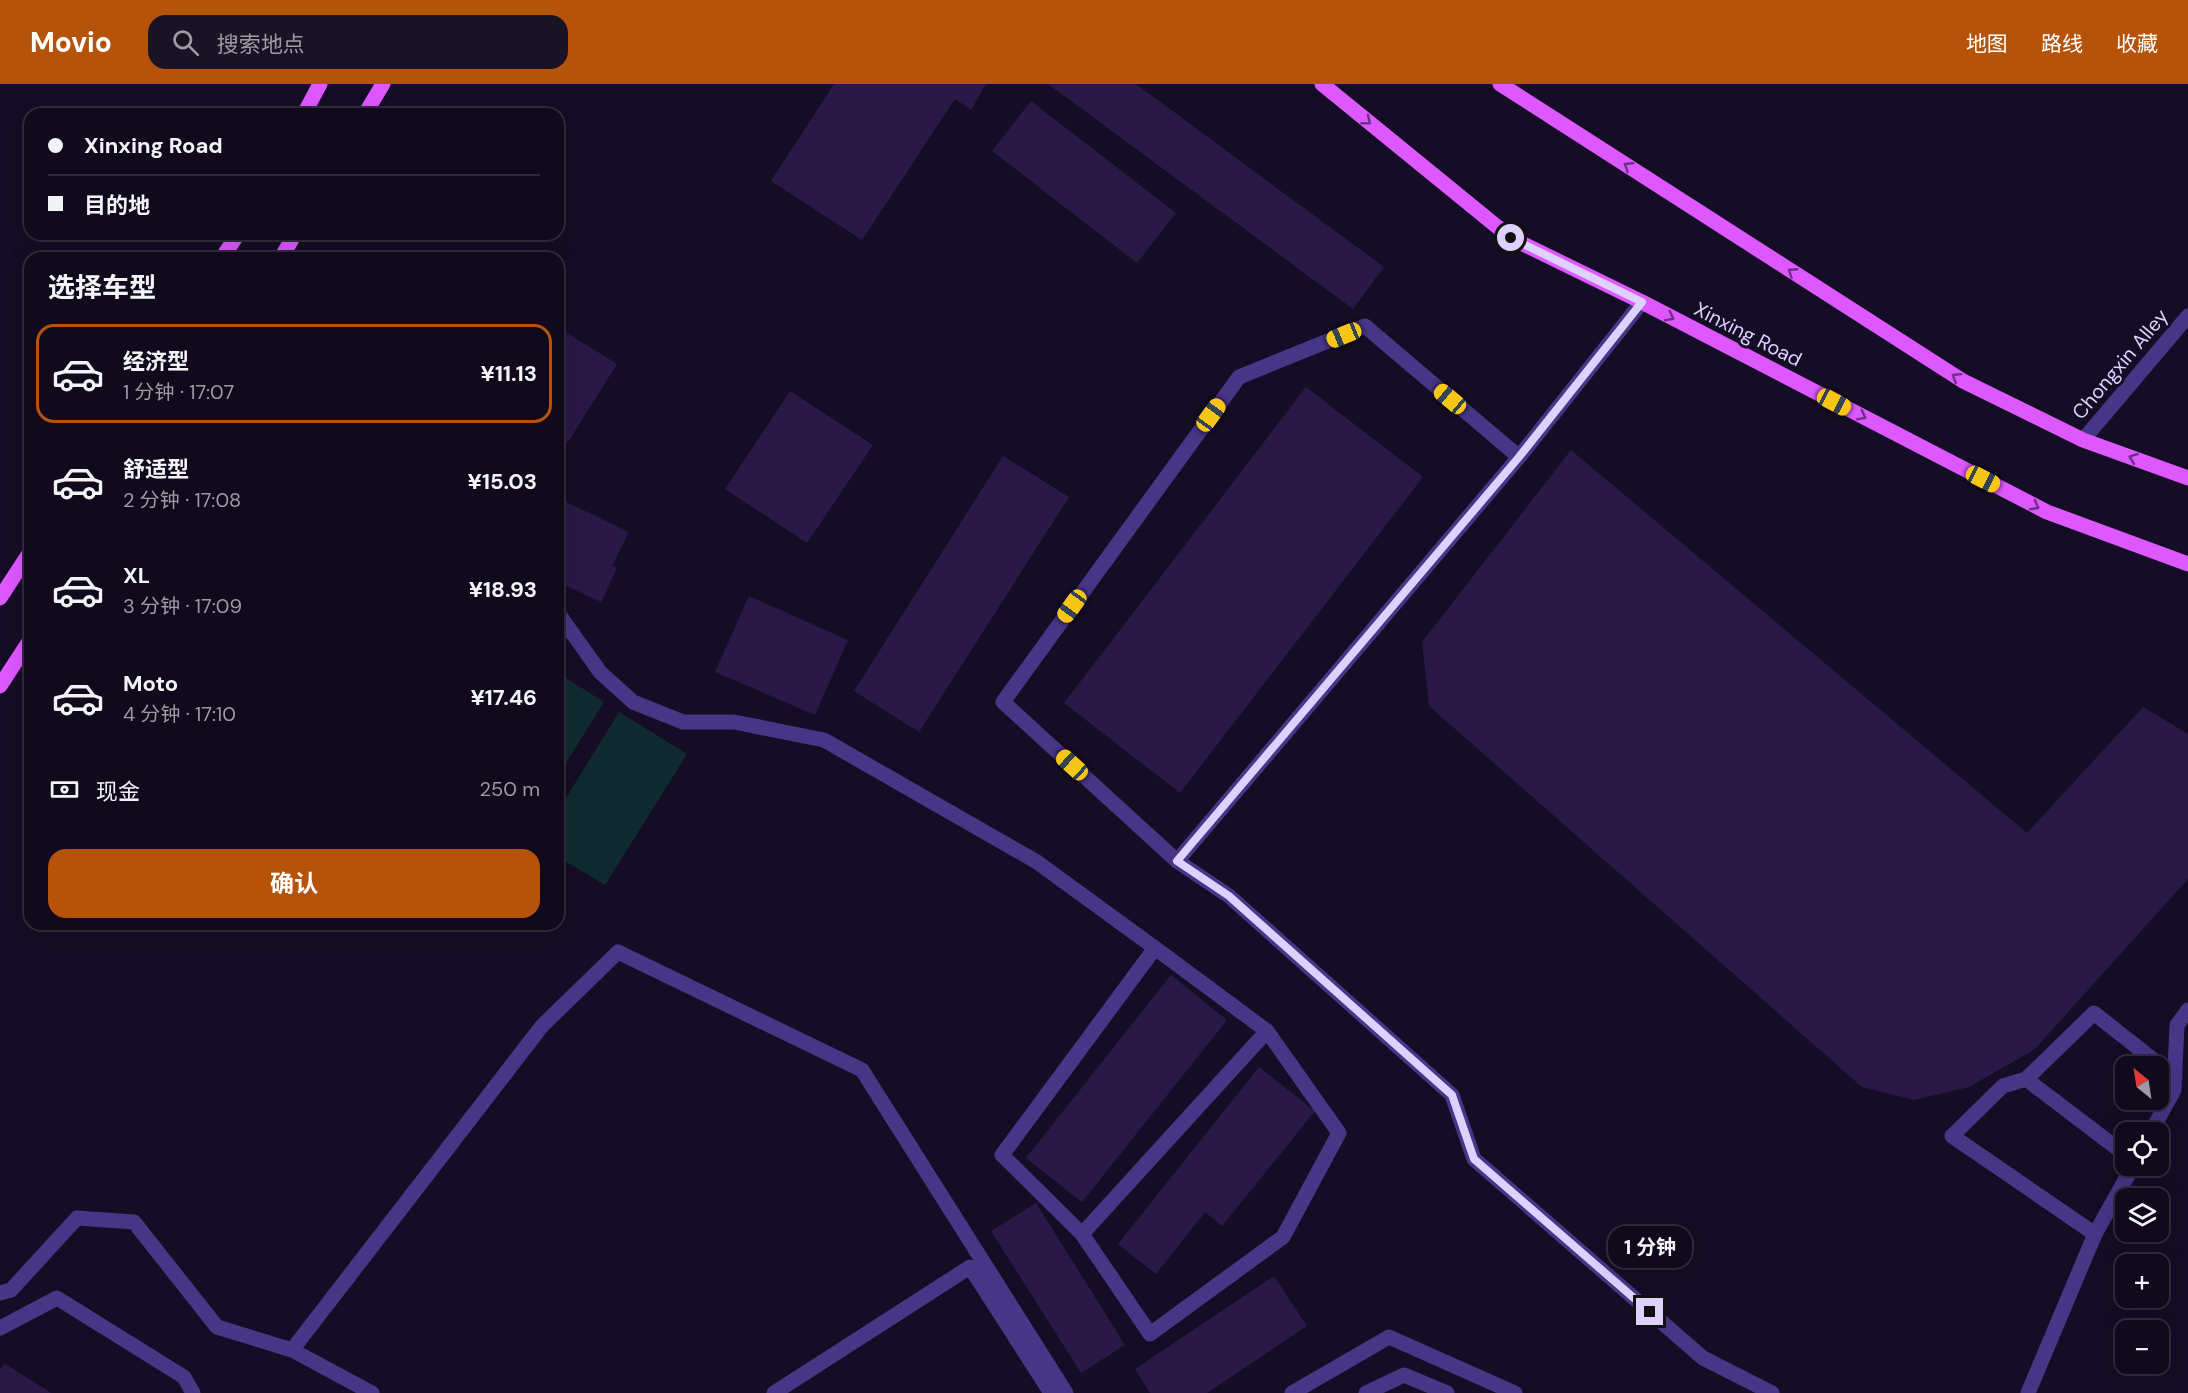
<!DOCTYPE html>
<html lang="zh">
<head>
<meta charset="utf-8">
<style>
  :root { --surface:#100a1c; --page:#191325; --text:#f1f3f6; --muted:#9c9aa3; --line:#302b3b; --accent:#b45309 }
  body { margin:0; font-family:"DM Sans","Noto Sans SC",sans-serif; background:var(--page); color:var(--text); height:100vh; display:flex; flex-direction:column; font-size:22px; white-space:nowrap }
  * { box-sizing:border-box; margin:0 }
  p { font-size:20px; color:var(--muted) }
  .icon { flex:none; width:33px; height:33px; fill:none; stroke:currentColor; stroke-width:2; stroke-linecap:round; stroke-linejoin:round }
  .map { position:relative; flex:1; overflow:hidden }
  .drawer { position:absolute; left:24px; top:168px; width:540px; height:678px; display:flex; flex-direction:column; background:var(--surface); border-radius:18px; box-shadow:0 6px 24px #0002,0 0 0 2px var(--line) }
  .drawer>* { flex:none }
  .guide { position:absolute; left:24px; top:24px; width:540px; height:132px; border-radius:18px; box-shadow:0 6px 24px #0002,0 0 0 2px var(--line); display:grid; align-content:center; height:132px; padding:0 24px; background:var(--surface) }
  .needle { width:39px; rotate:330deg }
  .fabs { position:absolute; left:2115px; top:972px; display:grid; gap:12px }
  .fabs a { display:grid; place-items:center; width:54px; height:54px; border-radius:12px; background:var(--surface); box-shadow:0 6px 24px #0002,0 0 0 2px var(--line); font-size:30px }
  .end { position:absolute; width:27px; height:27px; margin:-14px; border:8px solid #ded1ff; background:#111; box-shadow:0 0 0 3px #111 }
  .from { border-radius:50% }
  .bubble { position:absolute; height:42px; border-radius:18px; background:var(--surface); box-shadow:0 6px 24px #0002,0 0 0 2px var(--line); font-size:20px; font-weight:700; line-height:42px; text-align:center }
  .car { position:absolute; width:18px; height:36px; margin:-18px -9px; border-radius:8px; box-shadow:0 0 4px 2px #0007; background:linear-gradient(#f5c518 24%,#345 0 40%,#f5c518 0 76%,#345 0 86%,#f5c518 0) }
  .guide b { display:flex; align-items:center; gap:21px; height:57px; font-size:22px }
  .guide b+b { border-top:2px solid var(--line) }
  .guide i { width:15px; height:15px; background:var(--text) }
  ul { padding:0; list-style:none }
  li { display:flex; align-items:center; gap:18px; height:99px; margin:0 12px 9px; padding:0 12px; border:3px solid transparent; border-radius:18px }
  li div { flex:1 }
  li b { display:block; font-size:22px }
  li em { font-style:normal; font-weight:700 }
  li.current { border-color:var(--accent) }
  li>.icon { width:54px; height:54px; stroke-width:1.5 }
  h2 { padding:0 24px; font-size:27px; line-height:72px }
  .pay { display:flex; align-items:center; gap:15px; height:66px; padding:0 24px; font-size:22px }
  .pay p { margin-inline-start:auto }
  .button { display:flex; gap:12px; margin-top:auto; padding:12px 24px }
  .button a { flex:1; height:69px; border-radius:18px; background:var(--accent); color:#fff; font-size:24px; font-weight:700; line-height:69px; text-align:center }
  header { display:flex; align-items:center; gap:36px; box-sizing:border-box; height:84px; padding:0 30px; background:var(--accent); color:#fff }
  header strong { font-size:28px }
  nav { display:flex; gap:33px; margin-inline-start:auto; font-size:21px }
  .search { width:420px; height:54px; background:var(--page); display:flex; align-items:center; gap:15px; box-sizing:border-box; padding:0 21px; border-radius:18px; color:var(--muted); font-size:22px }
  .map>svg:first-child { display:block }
  .green { fill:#102b2f }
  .building { fill:#2a1847 }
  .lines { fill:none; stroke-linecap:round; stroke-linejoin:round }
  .minor { stroke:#473586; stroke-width:15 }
  .major { stroke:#de58ff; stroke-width:15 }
  .oneway { stroke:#6f2f87 }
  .route { stroke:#ded1ff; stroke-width:8 }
  .labels { text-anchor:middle; stroke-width:6; stroke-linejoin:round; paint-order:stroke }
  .street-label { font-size:20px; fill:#ded1ff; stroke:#150d25 }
</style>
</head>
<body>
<header>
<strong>Movio</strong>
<div class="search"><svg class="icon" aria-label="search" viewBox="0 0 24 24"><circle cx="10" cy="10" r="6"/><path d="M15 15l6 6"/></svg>搜索地点</div>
<nav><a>地图</a><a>路线</a><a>收藏</a></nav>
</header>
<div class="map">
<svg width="2188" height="1309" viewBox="0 0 2188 1309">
  <rect width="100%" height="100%" fill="#150d25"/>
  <g class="green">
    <path d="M 558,589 L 604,618 L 558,692 Z"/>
    <path d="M 619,628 L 687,670 L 605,801 L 558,773 L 558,727 Z"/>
  </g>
  <g class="building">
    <path d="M 834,0 L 986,0 L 971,26 L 955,15 L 862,156 L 771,97 Z"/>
    <path d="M 1048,0 L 1136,0 L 1384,183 L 1353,225 Z"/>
    <path d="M 1031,17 L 1176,129 L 1137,179 L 992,67 Z"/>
    <path d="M 558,243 L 617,280 L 568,358 L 558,352 Z"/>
    <path d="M 1306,303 L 1423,393 L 1180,709 L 1064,619 Z"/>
    <path d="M 790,307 L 873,361 L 807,459 L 725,405 Z"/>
    <path d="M 1571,366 L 2027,749 L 2143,623 L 2188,650 L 2188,795 L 2034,966 L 1969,1003 L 1914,1016 L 1862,1003 L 1429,622 L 1422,558 Z"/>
    <path d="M 1003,372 L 1069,413 L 919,648 L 854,607 Z"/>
    <path d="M 558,414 L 629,448 L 612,482 L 617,484 L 601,518 L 558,498 Z"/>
    <path d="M 749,512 L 848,556 L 815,631 L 715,588 Z"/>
    <path d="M 1171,891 L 1227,936 L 1082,1118 L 1026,1074 Z"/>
    <path d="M 1259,983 L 1315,1027 L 1222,1142 L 1205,1128 L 1156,1190 L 1118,1160 Z"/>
    <path d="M 1036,1119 L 1125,1261 L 1081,1289 L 991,1147 Z"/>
    <path d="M 1274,1192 L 1307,1242 L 1207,1309 L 1150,1309 L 1135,1285 Z"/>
    <path d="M 4,1279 L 51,1309 L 0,1309 L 0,1286 Z"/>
  </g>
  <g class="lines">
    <g class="minor">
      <path d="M 1642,218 L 1519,373 L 1177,777 L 1229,812 L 1452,1011 L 1474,1075 L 1703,1274 L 1772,1309"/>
      <path d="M 2083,356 L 2188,232"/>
      <path d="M 558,529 L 600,588 L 633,618 L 683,638 L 734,638 L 824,656 L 1037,778 L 1155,864"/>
      <path d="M 1177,777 L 1003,618 L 1239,293 L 1365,242 L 1519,373"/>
      <path d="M 1155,864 L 1267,947 L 1339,1049 L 1283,1153 L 1150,1250 L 1082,1150 L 1002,1071 Z"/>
      <path d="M 2026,995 L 2126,1071"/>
      <path d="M 2151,1048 L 2174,1006 L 2177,941 L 2188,926"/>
      <path d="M 1082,1150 L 1267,947"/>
      <path d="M 2095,1150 L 1952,1052 L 2003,1002 L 2026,995 L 2094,929 L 2175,993"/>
      <path d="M 0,1209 L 11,1206 L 77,1134 L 134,1138 L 217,1243 L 292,1266 L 372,1309"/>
      <path d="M 0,1244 L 57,1214 L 184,1293 L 193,1309"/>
      <path d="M 292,1266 L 542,942 L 618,868 L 862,986 L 1066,1309"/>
      <path d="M 774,1309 L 970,1183 L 1051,1309"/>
      <path d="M 1292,1309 L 1389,1253 L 1515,1309"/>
      <path d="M 1366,1309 L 1404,1291 L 1447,1309"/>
      <path d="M 2028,1309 L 2095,1150 L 2133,1082"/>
    </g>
    <g class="major">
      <path d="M 1322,0 L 1511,154 L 1642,218 L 2047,428 L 2188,480"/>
      <path d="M 1500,0 L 1963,297 L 2083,356 L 2188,394"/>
      <path d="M 304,30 L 320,0"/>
      <path d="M 365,30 L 383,0"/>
      <path d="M 222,174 L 238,150"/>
      <path d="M 281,174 L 295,150"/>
      <path d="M 0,514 L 30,468"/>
      <path d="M 0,602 L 30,556"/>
    </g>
  </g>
  <defs><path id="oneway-chevron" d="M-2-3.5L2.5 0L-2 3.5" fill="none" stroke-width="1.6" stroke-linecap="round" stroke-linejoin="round" transform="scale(1.5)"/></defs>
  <g class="oneway">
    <use href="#oneway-chevron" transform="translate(1367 37) rotate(39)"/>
    <use href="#oneway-chevron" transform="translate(1628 82) rotate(-147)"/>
    <use href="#oneway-chevron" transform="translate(1792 188) rotate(-147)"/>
    <use href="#oneway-chevron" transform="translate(1670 233) rotate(27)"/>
    <use href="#oneway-chevron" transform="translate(1956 293) rotate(-148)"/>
    <use href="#oneway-chevron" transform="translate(1862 332) rotate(27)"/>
    <use href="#oneway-chevron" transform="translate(2133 374) rotate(-160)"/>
    <use href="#oneway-chevron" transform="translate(2035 422) rotate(27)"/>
  </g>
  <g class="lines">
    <path class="route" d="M 1511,154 L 1642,218 L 1519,373 L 1177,777 L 1229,812 L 1452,1011 L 1474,1075 L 1650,1228"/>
  </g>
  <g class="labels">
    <g class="street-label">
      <text transform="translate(1748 250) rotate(27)" y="7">Xinxing Road</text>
      <text transform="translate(2120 280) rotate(-50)" y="7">Chongxin Alley</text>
    </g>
  </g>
</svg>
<div class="fabs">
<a><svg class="needle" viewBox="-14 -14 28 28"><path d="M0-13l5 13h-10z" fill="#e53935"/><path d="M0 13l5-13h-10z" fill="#9c9aa3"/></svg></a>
<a><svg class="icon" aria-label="locate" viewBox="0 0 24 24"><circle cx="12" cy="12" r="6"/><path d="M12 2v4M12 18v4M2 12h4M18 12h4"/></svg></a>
<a><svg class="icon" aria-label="layers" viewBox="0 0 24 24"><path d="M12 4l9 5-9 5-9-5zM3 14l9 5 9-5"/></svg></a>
<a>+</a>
<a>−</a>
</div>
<i class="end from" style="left:1511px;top:154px"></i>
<i class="end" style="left:1650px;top:1228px"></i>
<div class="bubble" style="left:1608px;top:1142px;width:84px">1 分钟</div>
<i class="car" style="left:1344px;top:251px;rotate:248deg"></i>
<i class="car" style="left:1450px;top:315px;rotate:310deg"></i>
<i class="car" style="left:1834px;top:318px;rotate:118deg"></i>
<i class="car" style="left:1211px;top:331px;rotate:36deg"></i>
<i class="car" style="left:1983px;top:395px;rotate:117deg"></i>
<i class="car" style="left:1072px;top:522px;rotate:216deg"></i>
<i class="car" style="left:1072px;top:681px;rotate:312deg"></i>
<div class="guide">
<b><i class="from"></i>Xinxing Road</b>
<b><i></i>目的地</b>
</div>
<section class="drawer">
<h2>选择车型</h2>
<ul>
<li class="current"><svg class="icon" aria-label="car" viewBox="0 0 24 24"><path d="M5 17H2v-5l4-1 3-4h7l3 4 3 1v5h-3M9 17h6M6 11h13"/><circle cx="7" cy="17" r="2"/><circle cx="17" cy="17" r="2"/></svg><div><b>经济型</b><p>1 分钟 · 17:07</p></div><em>¥11.13</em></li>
<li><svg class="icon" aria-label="car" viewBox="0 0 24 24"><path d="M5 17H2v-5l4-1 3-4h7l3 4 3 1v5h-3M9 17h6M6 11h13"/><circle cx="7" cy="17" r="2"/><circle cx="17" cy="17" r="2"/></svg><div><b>舒适型</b><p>2 分钟 · 17:08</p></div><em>¥15.03</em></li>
<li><svg class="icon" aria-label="car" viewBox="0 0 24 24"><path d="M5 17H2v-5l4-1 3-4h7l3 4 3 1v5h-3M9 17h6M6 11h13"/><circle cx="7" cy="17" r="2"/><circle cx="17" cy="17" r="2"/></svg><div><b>XL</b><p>3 分钟 · 17:09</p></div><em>¥18.93</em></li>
<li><svg class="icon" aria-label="car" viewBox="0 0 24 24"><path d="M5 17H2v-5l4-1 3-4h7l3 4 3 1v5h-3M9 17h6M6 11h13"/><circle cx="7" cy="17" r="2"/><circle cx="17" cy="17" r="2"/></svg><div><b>Moto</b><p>4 分钟 · 17:10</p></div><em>¥17.46</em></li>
</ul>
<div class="pay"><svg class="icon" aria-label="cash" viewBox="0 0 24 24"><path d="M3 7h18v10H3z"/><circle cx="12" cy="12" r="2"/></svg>现金<p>250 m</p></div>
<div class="button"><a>确认</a></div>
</section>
</div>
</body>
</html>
